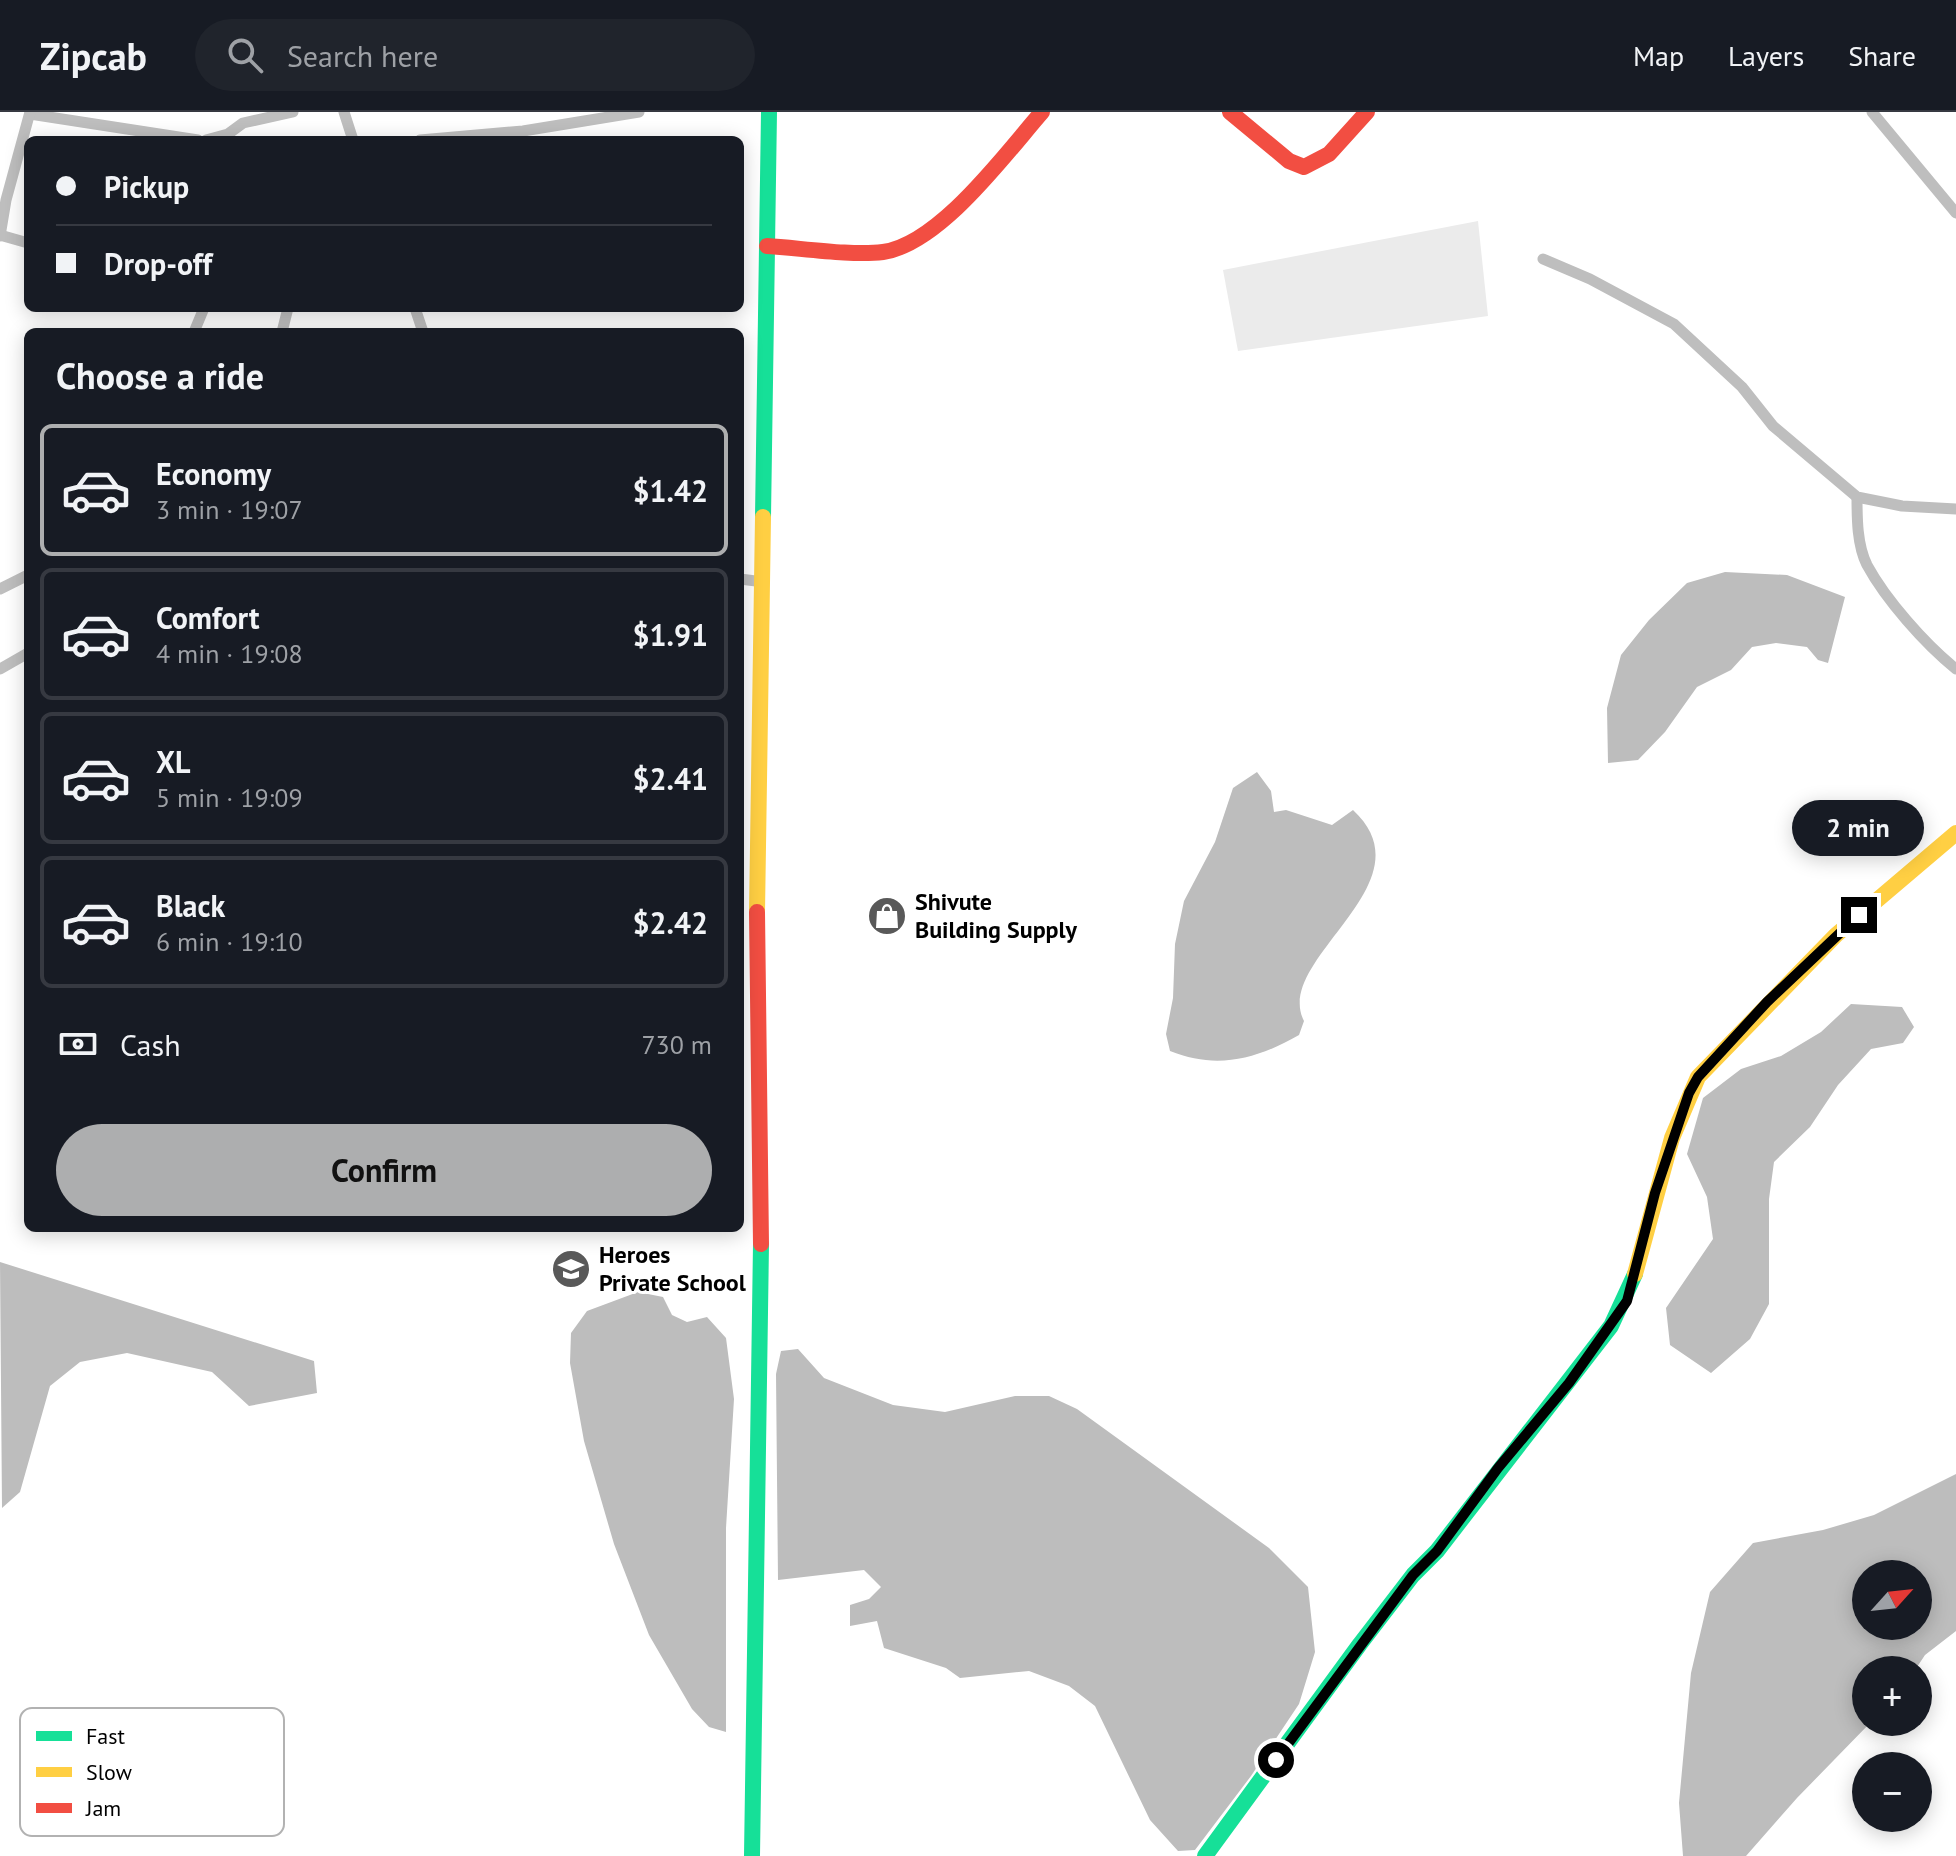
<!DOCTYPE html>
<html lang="en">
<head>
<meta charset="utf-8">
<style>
  :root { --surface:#171b24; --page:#20242c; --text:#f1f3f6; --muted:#9ea1a6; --line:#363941; --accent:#adaeaf }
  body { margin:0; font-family:"PT Sans",sans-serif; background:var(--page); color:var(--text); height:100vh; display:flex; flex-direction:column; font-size:30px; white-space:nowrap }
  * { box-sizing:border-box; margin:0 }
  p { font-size:26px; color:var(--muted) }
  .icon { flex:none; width:44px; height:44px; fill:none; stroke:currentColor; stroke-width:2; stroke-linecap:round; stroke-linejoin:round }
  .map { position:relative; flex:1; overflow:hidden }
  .side { position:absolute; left:24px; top:216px; width:720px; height:904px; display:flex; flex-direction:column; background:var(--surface); border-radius:12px; box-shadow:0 4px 20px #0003 }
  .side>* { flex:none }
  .top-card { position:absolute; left:24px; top:24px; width:720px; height:176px; border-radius:12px; box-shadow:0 4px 20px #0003; display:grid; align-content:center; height:176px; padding:0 32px; background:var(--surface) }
  .needle { width:52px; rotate:63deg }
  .tools { position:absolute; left:1852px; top:1448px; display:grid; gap:16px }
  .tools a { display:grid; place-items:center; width:80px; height:80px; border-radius:50%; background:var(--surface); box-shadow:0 4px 20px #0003; font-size:40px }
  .end { position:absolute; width:36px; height:36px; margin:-18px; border:10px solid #000; background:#fff; box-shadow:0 0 0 4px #fff }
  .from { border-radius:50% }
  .bubble { position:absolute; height:56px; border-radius:28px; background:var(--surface); box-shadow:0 4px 20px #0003; font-size:26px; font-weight:700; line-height:56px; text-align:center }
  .top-card b { display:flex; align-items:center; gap:28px; height:76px; font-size:30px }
  .top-card b+b { border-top:2px solid var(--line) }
  .top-card i { width:20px; height:20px; background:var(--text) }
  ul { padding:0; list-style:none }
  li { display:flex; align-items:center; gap:24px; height:132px; margin:0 16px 12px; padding:0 16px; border:4px solid var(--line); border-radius:12px }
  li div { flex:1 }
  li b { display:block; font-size:30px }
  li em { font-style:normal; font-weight:700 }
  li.on { border-color:var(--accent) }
  li>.icon { width:72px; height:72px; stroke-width:1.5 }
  h2 { padding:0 32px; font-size:36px; line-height:96px }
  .pay { display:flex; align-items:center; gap:20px; height:88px; padding:0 32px; font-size:30px }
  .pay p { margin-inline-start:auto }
  .primary-button { display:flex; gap:16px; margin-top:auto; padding:16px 32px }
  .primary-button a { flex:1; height:92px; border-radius:48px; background:var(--accent); color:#111; font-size:32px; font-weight:700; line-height:92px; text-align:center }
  header { display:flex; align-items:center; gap:48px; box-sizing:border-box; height:112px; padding:0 40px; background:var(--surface); border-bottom:2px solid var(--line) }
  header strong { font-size:38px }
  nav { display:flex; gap:44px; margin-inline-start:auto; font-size:28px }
  .search { width:560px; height:72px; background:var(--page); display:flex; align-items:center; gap:20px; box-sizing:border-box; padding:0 28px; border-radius:44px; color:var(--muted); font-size:30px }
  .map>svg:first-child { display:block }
  .green { fill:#ebebeb }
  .water { fill:#bdbdbd; fill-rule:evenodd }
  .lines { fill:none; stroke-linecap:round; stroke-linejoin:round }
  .street { stroke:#bebebe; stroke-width:11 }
  .fast { stroke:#16e098; stroke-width:16 }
  .slow { stroke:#ffcf43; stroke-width:16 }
  .jam { stroke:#f24e42; stroke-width:16 }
  .route { stroke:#000; stroke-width:10 }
  .labels { text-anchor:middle; stroke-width:6; stroke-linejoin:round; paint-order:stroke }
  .poi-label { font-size:24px; font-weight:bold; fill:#000; stroke:#fff; text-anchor:start }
  .key { fill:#fff; stroke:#b2b2b2; stroke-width:2 }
  .key-label { font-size:22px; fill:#000 }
</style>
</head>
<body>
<header>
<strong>Zipcab</strong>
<div class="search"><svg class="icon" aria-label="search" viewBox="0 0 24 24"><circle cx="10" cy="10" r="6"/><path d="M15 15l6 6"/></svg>Search here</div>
<nav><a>Map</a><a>Layers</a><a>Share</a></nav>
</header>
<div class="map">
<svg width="1956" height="1744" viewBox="0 0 1956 1744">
  <rect width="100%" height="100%" fill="#fff"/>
  <path class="green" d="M 1478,109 L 1488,204 L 1238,239 L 1223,158 Z"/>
  <g class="water">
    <path d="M 1725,460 L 1787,463 L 1845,485 L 1828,551 L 1818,548 L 1807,535 L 1776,531 L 1752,535 L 1731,558 L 1697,575 L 1665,620 L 1638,648 L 1608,651 L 1607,596 L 1621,543 L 1649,508 L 1687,471 Z"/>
    <path d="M 1257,660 L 1271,679 L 1274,700 L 1286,698 L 1332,713 L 1353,698 C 1433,772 1272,847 1304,909 L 1299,923 C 1257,947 1217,958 1170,939 L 1166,922 L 1173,886 L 1175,832 L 1184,789 L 1215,730 L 1233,676 Z"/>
    <path d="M 1851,892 L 1902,895 L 1914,915 L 1903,931 L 1871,937 L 1838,973 L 1810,1015 L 1774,1050 L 1769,1087 L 1769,1192 L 1750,1227 L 1711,1261 L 1670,1233 L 1666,1196 L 1713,1127 L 1707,1085 L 1687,1042 L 1703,986 L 1741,957 L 1781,944 L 1821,920 Z"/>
    <path d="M 0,1150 L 314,1249 L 317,1281 L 249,1294 L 212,1260 L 127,1241 L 80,1250 L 50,1274 L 20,1380 L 2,1396 Z"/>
    <path d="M 638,1180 L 663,1185 L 672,1203 L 687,1210 L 707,1205 L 726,1226 L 734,1287 L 726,1416 L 726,1620 L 709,1615 L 692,1597 L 649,1523 L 614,1432 L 584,1329 L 570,1251 L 571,1221 L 587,1199 Z"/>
    <path d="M 798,1237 L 824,1266 L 893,1293 L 945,1300 L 1015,1284 L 1049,1284 L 1077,1297 L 1269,1436 L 1308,1475 L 1315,1540 L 1299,1592 L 1251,1664 L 1195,1738 L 1178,1739 L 1150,1708 L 1095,1594 L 1069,1574 L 1029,1559 L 960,1566 L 946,1556 L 884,1536 L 877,1509 L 850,1514 L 850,1493 L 869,1487 L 881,1475 L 864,1458 L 778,1468 L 776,1262 L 781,1239 Z"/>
    <path d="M 1956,1362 L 1956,1519 L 1925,1543 L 1915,1558 L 1866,1558 L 1866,1610 L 1871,1610 L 1797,1686 L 1746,1744 L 1683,1744 L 1679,1691 L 1691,1561 L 1710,1480 L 1753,1431 L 1823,1418 L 1874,1403 ZM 1866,1462 L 1918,1462 L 1918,1514 L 1866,1514 Z"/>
  </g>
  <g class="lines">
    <g class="street">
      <path d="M 344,0 L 353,28"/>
      <path d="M 1872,0 L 1956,101"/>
      <path d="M 30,2 L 198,28"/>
      <path d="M 206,28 L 228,22 L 243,11 L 293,0"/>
      <path d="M 420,28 L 523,19 L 639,0"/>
      <path d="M 0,123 L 28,131"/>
      <path d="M 0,124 L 6,88 L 30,0"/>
      <path d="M 1543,147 L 1590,167 L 1674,212 L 1742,275 L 1773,314 L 1857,385 L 1902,394 L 1956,397"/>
      <path d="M 415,196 L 423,220"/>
      <path d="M 194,220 L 204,196"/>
      <path d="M 282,220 L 288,196"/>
      <path d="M 1857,385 C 1857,406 1857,433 1867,453 C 1886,488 1925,532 1956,557"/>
      <path d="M 740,467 L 764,470"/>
      <path d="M 0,477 L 28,463"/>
      <path d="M 0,557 L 28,541"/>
    </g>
    <g class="fast">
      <path d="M 763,405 L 769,0"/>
      <path d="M 752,1744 L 761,1132"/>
      <path d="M 1205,1744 L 1360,1532 L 1413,1463 L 1437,1439 L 1611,1214 L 1635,1162"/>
    </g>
    <g class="slow">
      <path d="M 757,800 L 763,405"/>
      <path d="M 1635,1162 L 1672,1026 L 1698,965 L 1836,823 L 1956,721"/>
    </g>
    <g class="jam">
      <path d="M 1230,0 L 1289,49 L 1304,55 L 1329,42 L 1367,0"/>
      <path d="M 767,134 C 800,136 852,144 883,140 C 940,132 1006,41 1042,0"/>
      <path d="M 757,800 L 761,1132"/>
    </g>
  </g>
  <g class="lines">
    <path class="route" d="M 1276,1648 L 1413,1463 L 1437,1439 L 1498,1356 L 1569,1271 L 1627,1189 L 1655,1081 L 1689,981 L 1698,965 L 1767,890 L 1859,803"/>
  </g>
  <defs>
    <g id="shop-disc" transform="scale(2)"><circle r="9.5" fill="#595959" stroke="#fff"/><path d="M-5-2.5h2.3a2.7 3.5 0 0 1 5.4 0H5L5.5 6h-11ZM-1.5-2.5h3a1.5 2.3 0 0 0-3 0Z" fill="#fff"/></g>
    <g id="school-disc" transform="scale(2)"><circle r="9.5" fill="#595959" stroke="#fff"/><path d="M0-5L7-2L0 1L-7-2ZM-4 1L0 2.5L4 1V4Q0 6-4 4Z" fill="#fff"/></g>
  </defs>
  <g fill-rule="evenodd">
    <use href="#shop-disc" x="887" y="804"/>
    <use href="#school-disc" x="571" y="1157"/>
  </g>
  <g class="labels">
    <g class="poi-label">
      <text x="915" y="798">Shivute<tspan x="915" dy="28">Building Supply</tspan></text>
      <text x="599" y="1151">Heroes<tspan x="599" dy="28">Private School</tspan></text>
    </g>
  </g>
  <rect x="20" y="1596" width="264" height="128" rx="12" class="key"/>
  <rect x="36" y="1619" width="36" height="10" fill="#16e098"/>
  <rect x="36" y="1655" width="36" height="10" fill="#ffcf43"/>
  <rect x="36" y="1691" width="36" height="10" fill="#f24e42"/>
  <g class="key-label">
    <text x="86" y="1632">Fast</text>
    <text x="86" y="1668">Slow</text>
    <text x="86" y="1704">Jam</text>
  </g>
</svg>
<div class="tools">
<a><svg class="needle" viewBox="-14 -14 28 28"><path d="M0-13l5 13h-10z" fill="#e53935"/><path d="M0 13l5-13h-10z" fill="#9ea1a6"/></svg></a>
<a>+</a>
<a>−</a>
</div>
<i class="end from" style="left:1276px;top:1648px"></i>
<i class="end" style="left:1859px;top:803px"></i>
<div class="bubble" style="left:1792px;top:688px;width:132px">2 min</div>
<div class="top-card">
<b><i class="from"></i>Pickup</b>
<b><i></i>Drop-off</b>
</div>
<section class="side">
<h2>Choose a ride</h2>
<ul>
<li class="on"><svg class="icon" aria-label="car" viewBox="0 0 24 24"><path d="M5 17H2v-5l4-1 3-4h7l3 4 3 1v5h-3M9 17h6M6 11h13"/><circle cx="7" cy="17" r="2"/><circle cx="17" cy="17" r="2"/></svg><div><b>Economy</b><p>3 min · 19:07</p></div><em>$1.42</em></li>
<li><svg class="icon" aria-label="car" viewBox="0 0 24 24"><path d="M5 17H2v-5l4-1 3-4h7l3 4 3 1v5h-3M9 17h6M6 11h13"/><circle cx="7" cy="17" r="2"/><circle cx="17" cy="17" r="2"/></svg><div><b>Comfort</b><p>4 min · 19:08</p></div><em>$1.91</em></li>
<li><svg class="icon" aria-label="car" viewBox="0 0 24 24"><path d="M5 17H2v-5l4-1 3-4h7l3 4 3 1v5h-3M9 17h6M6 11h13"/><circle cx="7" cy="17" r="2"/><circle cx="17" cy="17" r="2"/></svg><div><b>XL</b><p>5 min · 19:09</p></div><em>$2.41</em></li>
<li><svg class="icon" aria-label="car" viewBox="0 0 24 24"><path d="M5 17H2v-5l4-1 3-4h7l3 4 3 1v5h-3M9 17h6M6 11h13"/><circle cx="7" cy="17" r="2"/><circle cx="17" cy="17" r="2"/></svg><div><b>Black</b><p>6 min · 19:10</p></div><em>$2.42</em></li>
</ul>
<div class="pay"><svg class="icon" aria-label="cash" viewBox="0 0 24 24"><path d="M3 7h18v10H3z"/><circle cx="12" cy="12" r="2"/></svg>Cash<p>730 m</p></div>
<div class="primary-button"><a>Confirm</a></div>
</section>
</div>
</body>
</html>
